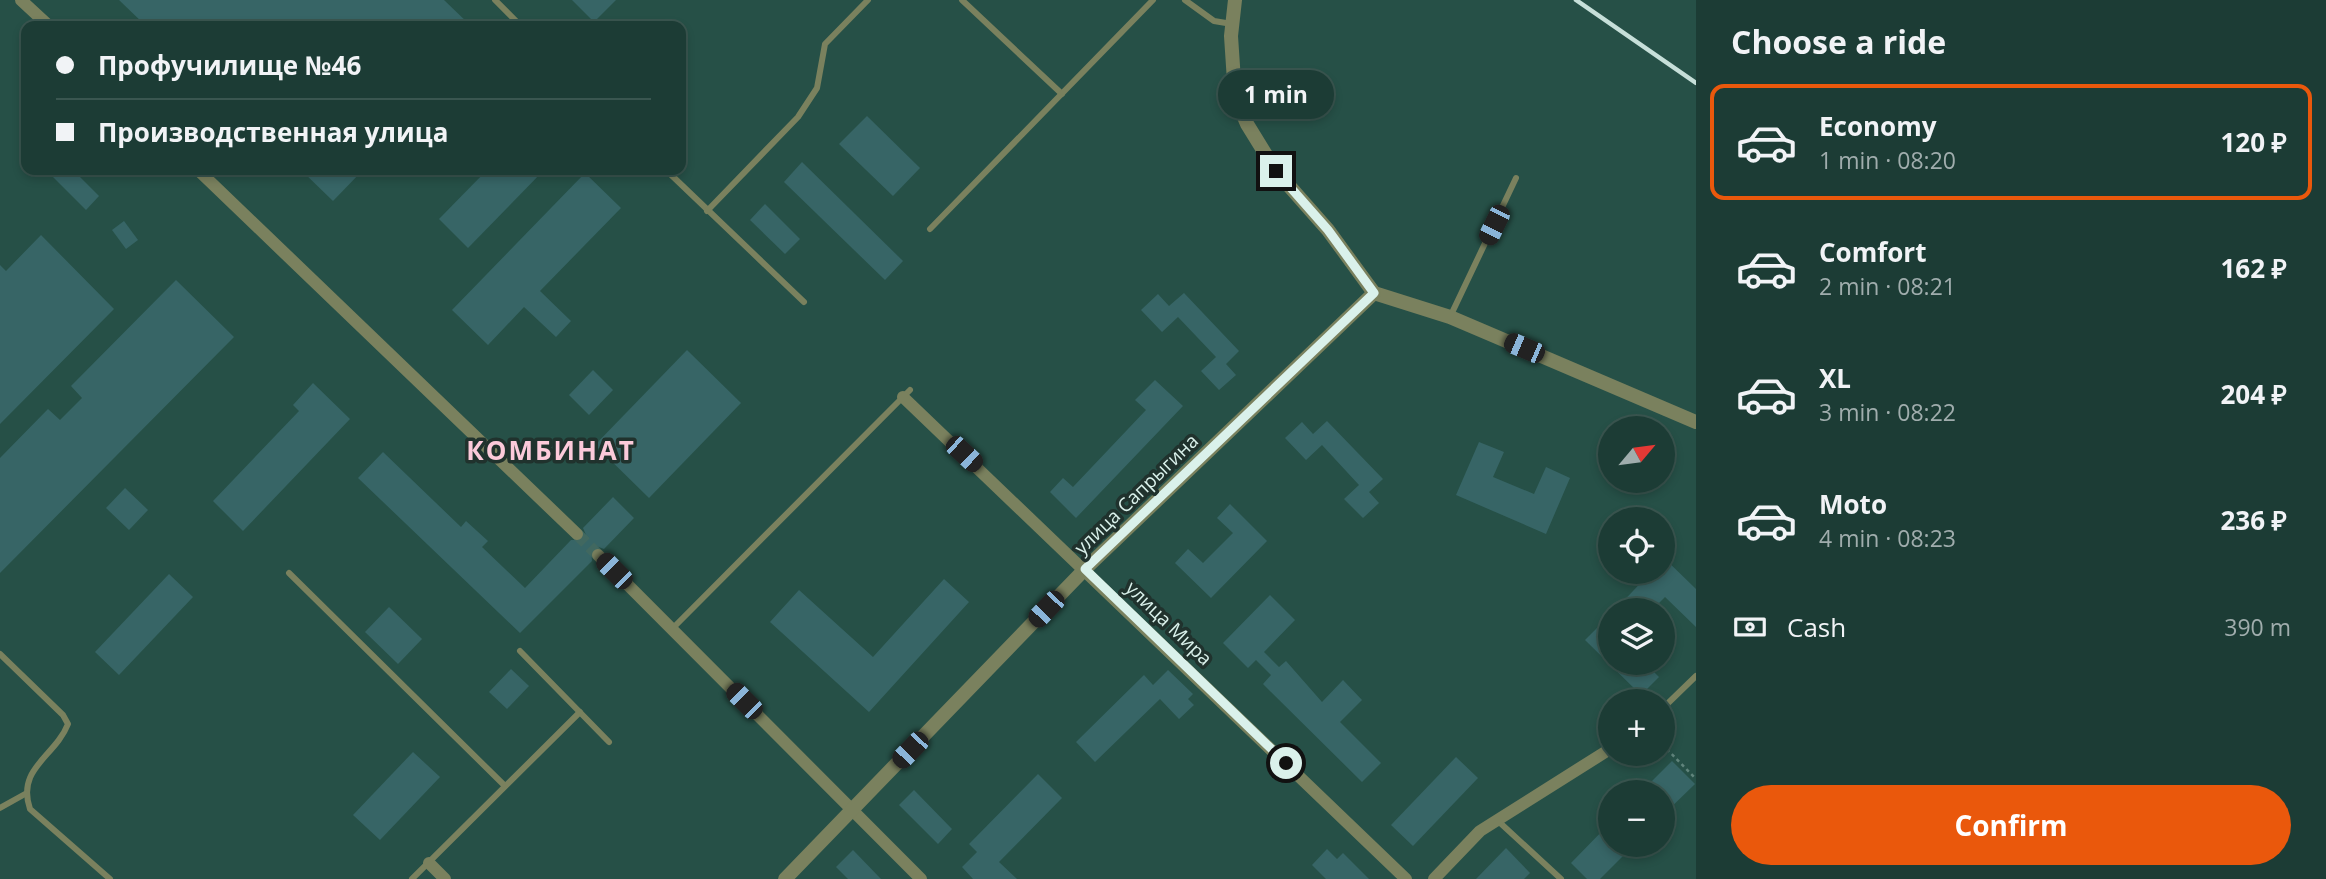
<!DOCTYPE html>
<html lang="en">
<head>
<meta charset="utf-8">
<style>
  :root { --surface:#1c3c35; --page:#25433d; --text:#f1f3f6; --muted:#a0adad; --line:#3a5650; --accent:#ea580c }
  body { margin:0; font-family:"Open Sans",sans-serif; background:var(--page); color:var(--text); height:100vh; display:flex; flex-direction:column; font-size:26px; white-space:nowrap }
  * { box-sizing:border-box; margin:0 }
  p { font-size:23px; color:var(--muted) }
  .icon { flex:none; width:38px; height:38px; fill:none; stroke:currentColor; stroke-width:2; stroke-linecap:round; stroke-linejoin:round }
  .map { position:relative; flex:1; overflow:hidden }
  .side { display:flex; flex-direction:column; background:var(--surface); width:630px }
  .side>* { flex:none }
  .guide { position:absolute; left:21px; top:21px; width:665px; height:154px; border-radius:14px; box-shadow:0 4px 10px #0003,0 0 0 2px var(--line); display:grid; align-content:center; height:154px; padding:0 35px; background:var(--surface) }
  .needle { width:46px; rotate:61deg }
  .controls { position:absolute; left:1598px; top:416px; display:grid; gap:14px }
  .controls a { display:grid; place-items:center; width:77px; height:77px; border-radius:50%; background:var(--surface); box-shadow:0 4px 10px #0003,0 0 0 2px var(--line); font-size:35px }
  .end { position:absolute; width:32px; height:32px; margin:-16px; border:9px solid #daf1eb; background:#111; box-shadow:0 0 0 4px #111 }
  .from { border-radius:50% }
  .bubble { position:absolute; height:49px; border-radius:24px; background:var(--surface); box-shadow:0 4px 10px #0003,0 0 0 2px var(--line); font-size:23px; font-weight:700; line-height:49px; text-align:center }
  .car { position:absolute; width:21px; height:42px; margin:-21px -10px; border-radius:9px; box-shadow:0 0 5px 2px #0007; background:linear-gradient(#222 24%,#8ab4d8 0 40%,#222 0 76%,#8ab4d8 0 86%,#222 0) }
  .guide b { display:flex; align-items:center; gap:24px; height:66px; font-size:26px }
  .guide b+b { border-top:2px solid var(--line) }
  .guide i { width:18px; height:18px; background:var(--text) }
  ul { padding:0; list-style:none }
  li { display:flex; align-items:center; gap:21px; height:116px; margin:0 14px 10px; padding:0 21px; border:4px solid transparent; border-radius:14px }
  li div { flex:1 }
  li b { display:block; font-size:26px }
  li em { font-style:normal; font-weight:700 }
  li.active { border-color:var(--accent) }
  li>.icon { width:63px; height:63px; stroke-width:1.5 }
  h2 { padding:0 35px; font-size:32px; line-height:84px }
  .pay { display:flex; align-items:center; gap:18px; height:77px; padding:0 35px; font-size:26px }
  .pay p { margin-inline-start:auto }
  .cta { display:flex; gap:14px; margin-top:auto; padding:14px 35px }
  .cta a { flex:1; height:80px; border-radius:42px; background:var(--accent); color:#fff; font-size:28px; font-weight:700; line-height:80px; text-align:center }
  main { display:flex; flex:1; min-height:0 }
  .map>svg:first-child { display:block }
  .building { fill:#376566 }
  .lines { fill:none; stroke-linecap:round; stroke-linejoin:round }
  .minor-tunnel { stroke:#416860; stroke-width:12; stroke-dasharray:12 6; stroke-linecap:butt }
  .path { stroke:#60847c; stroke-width:2.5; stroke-dasharray:3.5 3.5; stroke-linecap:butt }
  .service { stroke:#7a815e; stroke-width:6 }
  .minor { stroke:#7a815e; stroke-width:12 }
  .tertiary { stroke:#7a815e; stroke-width:14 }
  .rail { stroke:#c6dfd9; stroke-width:4.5 }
  .route { stroke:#daf1eb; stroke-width:9 }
  .labels { text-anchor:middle; stroke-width:7; stroke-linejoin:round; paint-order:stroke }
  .street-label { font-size:19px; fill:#daf1eb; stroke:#20322d }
  .district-label { font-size:26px; font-weight:bold; letter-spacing:2px; fill:#fccada; stroke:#20322d }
</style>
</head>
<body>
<main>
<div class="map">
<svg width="1696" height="879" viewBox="0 0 1696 879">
  <rect width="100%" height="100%" fill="#265047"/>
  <g class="building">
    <path d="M 119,0 L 444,0 L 471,26 L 146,26 Z"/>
    <path d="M 572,0 L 616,0 L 594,22 Z"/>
    <path d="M 867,116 L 920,168 L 893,196 L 839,144 Z"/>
    <path d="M 802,162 L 903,261 L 885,280 L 784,182 Z"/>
    <path d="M 59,170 L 73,170 L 99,196 L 86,210 L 52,176 Z"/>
    <path d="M 301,170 L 363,170 L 333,201 Z"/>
    <path d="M 487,170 L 544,170 L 468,248 L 439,219 Z"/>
    <path d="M 585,173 L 621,208 L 540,291 L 571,321 L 556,337 L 524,307 L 488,345 L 452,310 Z"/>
    <path d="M 765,204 L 800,239 L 785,254 L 750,220 Z"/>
    <path d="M 124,221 L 138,240 L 126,249 L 112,230 Z"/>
    <path d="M 41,235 L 114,309 L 0,424 L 0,265 L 6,271 Z"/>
    <path d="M 176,280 L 234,337 L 0,573 L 0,458 L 48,409 L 60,420 L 82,398 L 71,386 Z"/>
    <path d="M 1184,293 L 1239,351 L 1226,364 L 1236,375 L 1219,390 L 1201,371 L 1216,357 L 1178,317 L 1162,332 L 1141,310 L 1158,294 L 1169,306 Z"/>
    <path d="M 687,350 L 741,403 L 649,498 L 595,445 Z"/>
    <path d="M 593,370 L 613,390 L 589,415 L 569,395 Z"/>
    <path d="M 1155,380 L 1183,406 L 1076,518 L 1050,492 L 1063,478 L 1073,487 L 1146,410 L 1135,400 Z"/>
    <path d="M 313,383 L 350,419 L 243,531 L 213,501 L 299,411 L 293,405 Z"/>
    <path d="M 1327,421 L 1383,479 L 1369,492 L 1379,503 L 1363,518 L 1344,499 L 1359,485 L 1322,445 L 1306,460 L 1285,438 L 1302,422 L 1313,434 Z"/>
    <path d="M 1479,442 L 1504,452 L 1493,477 L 1534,494 L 1546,467 L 1570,478 L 1546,534 L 1456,495 Z"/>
    <path d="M 383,452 L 461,527 L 466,521 L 488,541 L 482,547 L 525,588 L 571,540 L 583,540 L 586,535 L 583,528 L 613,497 L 634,518 L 604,549 L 596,546 L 591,549 L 592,561 L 520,633 L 358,478 Z"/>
    <path d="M 125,488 L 148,510 L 129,530 L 106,508 Z"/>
    <path d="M 1230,504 L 1267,541 L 1211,598 L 1175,563 L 1188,549 L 1203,563 L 1233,533 L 1217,518 Z"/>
    <path d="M 1662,556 L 1696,589 L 1696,627 L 1665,597 L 1651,611 L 1614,611 L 1651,572 L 1662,572 Z"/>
    <path d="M 169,574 L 193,597 L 119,675 L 95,652 Z"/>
    <path d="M 944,579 L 969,602 L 869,712 L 770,622 L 799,590 L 873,657 Z"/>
    <path d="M 1270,595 L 1295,620 L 1264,652 L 1279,667 L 1286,661 L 1322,702 L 1343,680 L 1362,700 L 1340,722 L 1381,763 L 1362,782 L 1263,684 L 1271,675 L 1256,660 L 1248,668 L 1223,643 Z"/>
    <path d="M 389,607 L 422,639 L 398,664 L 365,632 Z"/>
    <path d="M 1610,615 L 1610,663 L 1645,663 L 1659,677 L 1641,695 L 1585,640 Z"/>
    <path d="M 511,669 L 529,686 L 507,709 L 489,692 Z"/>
    <path d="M 1168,670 L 1193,694 L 1188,699 L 1194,705 L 1179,719 L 1160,699 L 1095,762 L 1076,742 L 1144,675 L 1153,685 Z"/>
    <path d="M 413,752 L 440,777 L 380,840 L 353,815 Z"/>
    <path d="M 1456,757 L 1478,778 L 1413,846 L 1391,825 Z"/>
    <path d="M 1672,761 L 1695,784 L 1662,816 L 1662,793 L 1640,793 Z"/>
    <path d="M 1038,774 L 1062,798 L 999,862 L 1017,879 L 973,879 L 962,867 L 977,852 L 969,844 Z"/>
    <path d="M 914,790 L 952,829 L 938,844 L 899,805 Z"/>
    <path d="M 1610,823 L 1610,845 L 1634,845 L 1600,879 L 1587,879 L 1571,863 Z"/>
    <path d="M 1506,848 L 1530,873 L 1524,879 L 1476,879 Z"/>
    <path d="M 1327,849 L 1337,859 L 1343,853 L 1369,879 L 1326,879 L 1312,865 Z"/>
    <path d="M 853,850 L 881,879 L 848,879 L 836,867 Z"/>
  </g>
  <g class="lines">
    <path class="minor-tunnel" d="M 577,534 L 598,555"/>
    <path class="path" d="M 1662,744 L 1696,779"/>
    <g class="service">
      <path d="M 495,0 L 521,26"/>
      <path d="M 962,0 L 1062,94"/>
      <path d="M 1185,0 L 1214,21 L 1232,24"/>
      <path d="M 666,170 L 804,302"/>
      <path d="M 707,211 L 798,117 L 817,88 L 825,44 L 868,0"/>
      <path d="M 930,229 L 1153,0"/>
      <path d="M 1450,317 L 1516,178"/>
      <path d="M 289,573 L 505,786"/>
      <path d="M 672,629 L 910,390"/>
      <path d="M 520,651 L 609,742"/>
      <path d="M 0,654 L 63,715 L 68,724 C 55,757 16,768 30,809 L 110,879"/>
      <path d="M 1662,709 L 1696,676"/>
      <path d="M 0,808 L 25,794"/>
      <path d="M 1497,820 L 1561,879"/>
      <path d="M 412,879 L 580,712"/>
    </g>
    <g class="minor">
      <path d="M 21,0 L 49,26"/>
      <path d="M 198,170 L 577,534"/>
      <path d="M 903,397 L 1406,879"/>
      <path d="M 598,555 L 921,879"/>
      <path d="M 429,863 L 445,879"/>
      <path d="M 1434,879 L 1480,831 L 1610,749"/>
    </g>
    <g class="tertiary">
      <path d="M 1235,0 L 1231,36 L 1235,96 L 1247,124 L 1276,171 L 1328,230 L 1374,293"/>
      <path d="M 1374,293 L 1450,317 L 1696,422"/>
      <path d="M 785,879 L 1085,569 L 1374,293"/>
    </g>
    <path class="rail" d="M 1576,0 L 1696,83"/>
  </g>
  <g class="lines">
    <path class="route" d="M 1276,171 L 1328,230 L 1374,293 L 1085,569 L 1286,763"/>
  </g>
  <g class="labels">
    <g class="street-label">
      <text transform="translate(1136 494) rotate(-44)" y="7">улица Сапрыгина</text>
      <text transform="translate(1169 623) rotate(44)" y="7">улица Мира</text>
    </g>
    <g class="district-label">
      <text x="551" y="460">КОМБИНАТ</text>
    </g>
  </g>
</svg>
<div class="controls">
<a><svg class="needle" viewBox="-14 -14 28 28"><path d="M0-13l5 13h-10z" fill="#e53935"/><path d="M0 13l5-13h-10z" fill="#a0adad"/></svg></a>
<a><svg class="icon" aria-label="locate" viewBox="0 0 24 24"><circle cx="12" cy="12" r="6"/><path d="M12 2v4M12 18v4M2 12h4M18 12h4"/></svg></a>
<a><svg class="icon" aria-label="layers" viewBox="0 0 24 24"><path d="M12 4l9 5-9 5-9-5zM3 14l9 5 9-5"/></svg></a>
<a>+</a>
<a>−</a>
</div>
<i class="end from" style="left:1286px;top:763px"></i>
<i class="end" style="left:1276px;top:171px"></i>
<div class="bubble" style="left:1218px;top:70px;width:116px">1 min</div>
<i class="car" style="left:1494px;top:225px;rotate:206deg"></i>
<i class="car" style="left:1524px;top:348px;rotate:293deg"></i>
<i class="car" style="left:964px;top:454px;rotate:133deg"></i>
<i class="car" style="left:614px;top:571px;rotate:315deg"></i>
<i class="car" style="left:1046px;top:609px;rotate:224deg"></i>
<i class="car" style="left:744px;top:701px;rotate:315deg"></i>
<i class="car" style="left:910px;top:750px;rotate:224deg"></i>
<div class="guide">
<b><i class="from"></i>Профучилище №46</b>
<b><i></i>Производственная улица</b>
</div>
</div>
<section class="side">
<h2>Choose a ride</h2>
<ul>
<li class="active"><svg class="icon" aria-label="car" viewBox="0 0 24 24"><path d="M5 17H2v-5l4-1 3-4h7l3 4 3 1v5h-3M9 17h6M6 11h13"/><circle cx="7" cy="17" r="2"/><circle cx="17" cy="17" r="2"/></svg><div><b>Economy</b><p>1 min · 08:20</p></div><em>120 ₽</em></li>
<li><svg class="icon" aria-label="car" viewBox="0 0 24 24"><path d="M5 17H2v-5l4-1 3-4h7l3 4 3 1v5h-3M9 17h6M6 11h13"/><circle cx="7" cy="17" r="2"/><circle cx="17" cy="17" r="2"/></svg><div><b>Comfort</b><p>2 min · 08:21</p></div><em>162 ₽</em></li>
<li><svg class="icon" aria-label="car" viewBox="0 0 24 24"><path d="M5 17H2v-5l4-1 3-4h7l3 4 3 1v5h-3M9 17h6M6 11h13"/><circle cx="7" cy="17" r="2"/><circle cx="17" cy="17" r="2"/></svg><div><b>XL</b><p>3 min · 08:22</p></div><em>204 ₽</em></li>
<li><svg class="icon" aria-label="car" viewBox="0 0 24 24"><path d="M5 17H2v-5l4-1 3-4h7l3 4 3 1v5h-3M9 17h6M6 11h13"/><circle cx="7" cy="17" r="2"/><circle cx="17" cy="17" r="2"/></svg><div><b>Moto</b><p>4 min · 08:23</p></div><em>236 ₽</em></li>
</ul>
<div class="pay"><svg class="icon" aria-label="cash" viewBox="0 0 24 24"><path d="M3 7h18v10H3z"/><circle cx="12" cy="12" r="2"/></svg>Cash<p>390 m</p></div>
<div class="cta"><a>Confirm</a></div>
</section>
</main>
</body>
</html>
